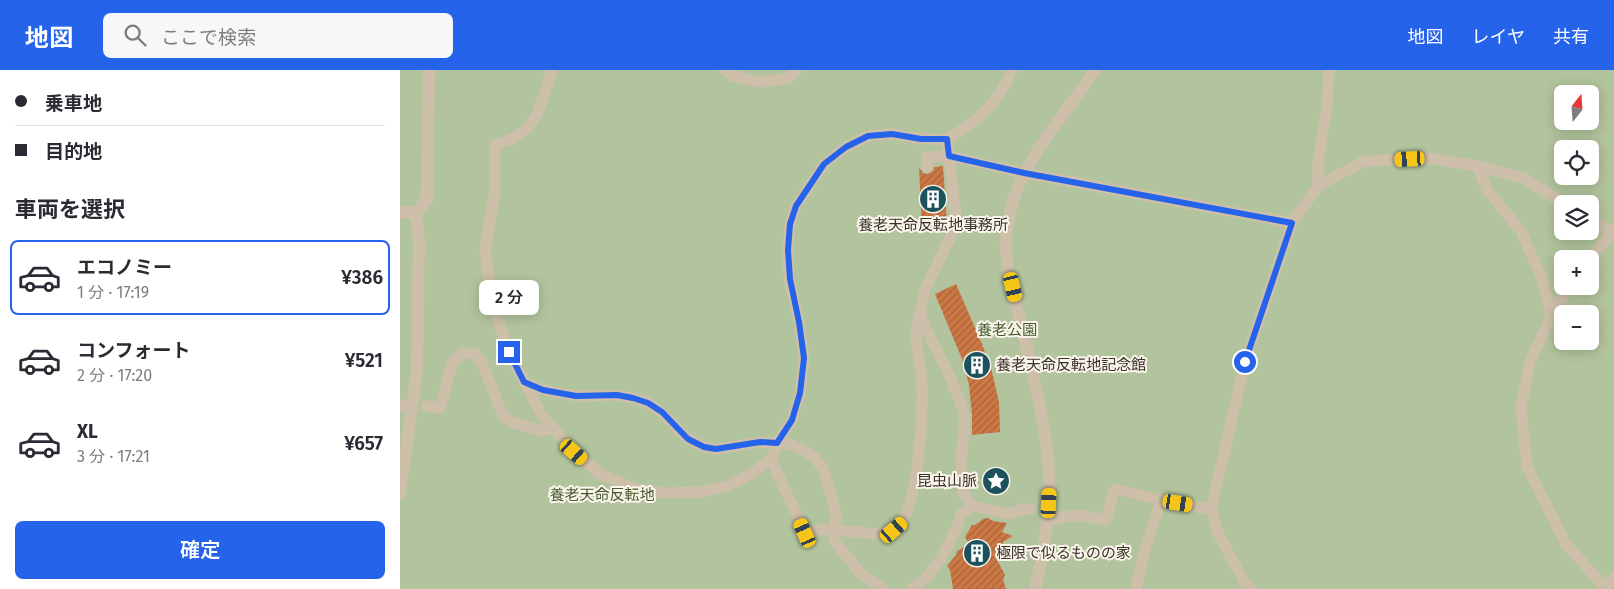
<!DOCTYPE html>
<html lang="ja">
<head>
<meta charset="utf-8">
<style>
  :root { --surface:#fff; --page:#f7f7f7; --text:#2b2b33; --muted:#7c7c81; --line:#e1e1e2; --accent:#2563eb }
  body { margin:0; font-family:"Fira Sans","Noto Sans JP",sans-serif; background:var(--page); color:var(--text); height:100vh; display:flex; flex-direction:column; font-size:19px; white-space:nowrap }
  * { box-sizing:border-box; margin:0 }
  p { font-size:16px; color:var(--muted) }
  .icon { flex:none; width:28px; height:28px; fill:none; stroke:currentColor; stroke-width:2; stroke-linecap:round; stroke-linejoin:round }
  .map { position:relative; flex:1; overflow:hidden }
  .details { display:flex; flex-direction:column; background:var(--surface); width:400px }
  .details>* { flex:none }
  .guide { display:grid; align-content:center; height:110px; padding:0 15px; background:var(--surface) }
  .needle { width:32px; rotate:17deg }
  .buttons { position:absolute; left:1154px; top:15px; display:grid; gap:10px }
  .buttons a { display:grid; place-items:center; width:45px; height:45px; border-radius:8px; background:var(--surface); box-shadow:0 2px 12px #0003; font-size:25px }
  .end { position:absolute; width:22px; height:22px; margin:-11px; border:6px solid #2563eb; background:#fff; box-shadow:0 0 0 2px #fff }
  .from { border-radius:50% }
  .bubble { position:absolute; height:35px; border-radius:8px; background:var(--surface); box-shadow:0 2px 12px #0003; font-size:16px; font-weight:600; line-height:35px; text-align:center }
  .car { position:absolute; width:15px; height:30px; margin:-15px -8px; border-radius:6px; box-shadow:0 0 4px 1px #0007; background:linear-gradient(#f5c518 24%,#345 0 40%,#f5c518 0 76%,#345 0 86%,#f5c518 0) }
  .guide b { display:flex; align-items:center; gap:18px; height:48px; font-size:19px }
  .guide b+b { border-top:1px solid var(--line) }
  .guide i { width:12px; height:12px; background:var(--text) }
  ul { padding:0; list-style:none }
  li { display:flex; align-items:center; gap:15px; height:75px; margin:0 10px 8px; padding:0 5px; border:2px solid transparent; border-radius:8px }
  li div { flex:1 }
  li b { display:block; font-size:19px }
  li em { font-style:normal; font-weight:600 }
  li.current { border-color:var(--accent) }
  li>.icon { width:45px; height:45px; stroke-width:1.5 }
  h2 { padding:0 15px; font-size:22px; line-height:60px }
  .cta { display:flex; gap:10px; margin-top:auto; padding:10px 15px }
  .cta a { flex:1; height:58px; border-radius:8px; background:var(--accent); color:#fff; font-size:20px; font-weight:600; line-height:58px; text-align:center }
  header { display:flex; align-items:center; gap:30px; box-sizing:border-box; height:70px; padding:0 25px; background:var(--accent); color:#fff }
  header strong { font-size:24px }
  nav { display:flex; gap:28px; margin-inline-start:auto; font-size:18px }
  .search { width:350px; height:45px; background:var(--page); display:flex; align-items:center; gap:12px; box-sizing:border-box; padding:0 18px; border-radius:8px; color:var(--muted); font-size:19px }
  main { display:flex; flex:1; min-height:0 }
  .map>svg:first-child { display:block }
  .park { fill:#b2c49d; fill-rule:evenodd }
  .building { fill:url(#building-hatch) }
  .lines { fill:none; stroke-linecap:round; stroke-linejoin:round }
  .service { stroke:#cdbfa9; stroke-width:11 }
  .minor { stroke:#cdbfa9; stroke-width:12 }
  .tertiary { stroke:#cdbfa9; stroke-width:12 }
  .route { stroke:#2563eb; stroke-width:6 }
  .labels { text-anchor:middle; stroke-width:4; stroke-linejoin:round; paint-order:stroke }
  .poi-label { font-size:15px; fill:#3a312a; stroke:#fbf6ec; text-anchor:start }
  .park-label { font-size:15px; fill:#435a2c; stroke:#fbf6ec }
</style>
</head>
<body>
<header>
<strong>地図</strong>
<div class="search"><svg class="icon" aria-label="search" viewBox="0 0 24 24"><circle cx="10" cy="10" r="6"/><path d="M15 15l6 6"/></svg>ここで検索</div>
<nav><a>地図</a><a>レイヤ</a><a>共有</a></nav>
</header>
<main>
<section class="details">
<div class="guide">
<b><i class="from"></i>乗車地</b>
<b><i></i>目的地</b>
</div>
<h2>車両を選択</h2>
<ul>
<li class="current"><svg class="icon" aria-label="car" viewBox="0 0 24 24"><path d="M5 17H2v-5l4-1 3-4h7l3 4 3 1v5h-3M9 17h6M6 11h13"/><circle cx="7" cy="17" r="2"/><circle cx="17" cy="17" r="2"/></svg><div><b>エコノミー</b><p>1 分 · 17:19</p></div><em>¥386</em></li>
<li><svg class="icon" aria-label="car" viewBox="0 0 24 24"><path d="M5 17H2v-5l4-1 3-4h7l3 4 3 1v5h-3M9 17h6M6 11h13"/><circle cx="7" cy="17" r="2"/><circle cx="17" cy="17" r="2"/></svg><div><b>コンフォート</b><p>2 分 · 17:20</p></div><em>¥521</em></li>
<li><svg class="icon" aria-label="car" viewBox="0 0 24 24"><path d="M5 17H2v-5l4-1 3-4h7l3 4 3 1v5h-3M9 17h6M6 11h13"/><circle cx="7" cy="17" r="2"/><circle cx="17" cy="17" r="2"/></svg><div><b>XL</b><p>3 分 · 17:21</p></div><em>¥657</em></li>
</ul>
<div class="cta"><a>確定</a></div>
</section>
<div class="map">
<svg width="1214" height="519" viewBox="0 0 1214 519">
  <defs>
    <pattern id="building-hatch" width="6" height="6" patternUnits="userSpaceOnUse" patternTransform="scale(1.25)"><rect width="6" height="6" fill="#cc7845"/><path d="M-1 1l2-2M0 6l6-6M5 7l2-2" fill="none" stroke="#a7633a"/></pattern>
  </defs>
  <rect width="100%" height="100%" fill="#f4eddf"/>
  <path class="park" d="M 0,0 L 1214,0 L 1214,519 L 0,519 ZM 1162,24 L 1190,24 L 1190,51 L 1162,51 ZM 1162,79 L 1190,79 L 1190,106 L 1162,106 ZM 1162,134 L 1190,134 L 1190,161 L 1162,161 ZM 1162,189 L 1190,189 L 1190,216 L 1162,216 ZM 1162,244 L 1190,244 L 1190,271 L 1162,271 Z"/>
  <g class="building">
    <path d="M 543,96 L 547,153 L 545,158 L 522,160 L 519,97 L 523,103 L 527,104 L 533,101 L 534,97 Z"/>
    <path d="M 556,214 L 582,274 L 592,302 L 599,332 L 600,362 L 572,365 L 572,345 L 569,315 L 562,289 L 535,224 Z"/>
    <path d="M 588,448 L 593,451 L 607,453 L 602,462 L 613,466 L 603,472 L 604,477 L 596,488 L 605,505 L 603,509 L 606,519 L 553,519 L 550,500 L 547,496 L 556,485 L 557,481 L 569,474 L 565,467 L 572,455 L 575,455 L 583,449 Z"/>
  </g>
  <g class="lines">
    <g class="service">
      <path d="M 152,0 C 143,24 140,55 114,68 C 108,71 101,73 95,75 L 95,121 L 85,181 L 93,237 L 109,282 L 141,344 L 174,382 L 200,404 L 233,418 L 264,423 L 301,422 L 327,416 L 353,403 L 371,389 L 377,373 L 392,350 L 400,323 L 404,288 L 399,252 L 389,209 L 388,179 L 390,154 L 396,136 L 424,94 L 446,77 L 468,66 L 492,64 L 521,69 L 547,69"/>
      <path d="M 325,0 L 333,6 L 361,12 L 387,9 L 396,0"/>
      <path d="M 1077,96 L 1088,121 L 1121,161 L 1143,211 L 1151,246 L 1130,292 L 1121,337 L 1127,397 L 1166,474 L 1206,519"/>
      <path d="M 527,97 L 527,87 L 549,86 L 624,103 L 892,153"/>
      <path d="M 918,116 L 918,92 L 927,37 L 929,0"/>
      <path d="M 1190,149 L 1214,164"/>
      <path d="M 1190,189 L 1214,159"/>
      <path d="M 1151,246 L 1170,216"/>
      <path d="M 124,312 L 143,320 L 176,326 L 217,325 L 233,328 L 248,333 L 262,343 L 288,369 L 304,377 L 316,379 L 360,372 L 389,374 L 412,385 L 423,398 L 436,443 L 434,470 L 461,504 L 484,519"/>
      <path d="M 26,336 L 40,338 L 53,291 L 63,283 L 75,284 L 83,296 L 103,345 L 111,352 L 142,361 L 152,358"/>
      <path d="M 371,389 L 405,463 C 432,452 472,471 494,460 C 519,446 523,341 522,314 C 522,297 516,281 516,265 C 516,258 519,250 520,243"/>
      <path d="M 573,436 L 563,423 L 561,393 L 565,345 L 552,311 L 530,267 L 520,243 L 526,217 L 551,166 L 556,147 L 547,69 C 577,52 599,32 612,0"/>
      <path d="M 648,450 L 677,445 L 706,450 L 715,419 L 761,430 L 811,439"/>
      <path d="M 512,519 L 526,508 L 541,489 L 556,460 L 561,444 L 573,436 L 607,444 L 624,439 L 631,439"/>
      <path d="M 736,519 L 743,486 L 761,430"/>
      <path d="M 852,519 L 845,513 L 818,463 L 811,439 L 845,292 L 892,153 L 918,116 L 964,91 L 1026,88 L 1077,96 L 1123,108 L 1165,134"/>
      <path d="M 1203,519 L 1214,508"/>
    </g>
    <g class="minor">
      <path d="M 0,142 L 16,143 L 27,129 L 29,0"/>
      <path d="M 0,335 L 12,337"/>
    </g>
    <g class="tertiary">
      <path d="M 0,423 L 17,300 L 19,171 L 16,143"/>
      <path d="M 635,519 C 646,474 653,426 647,380 C 642,338 631,296 621,254 C 615,229 604,194 606,168 C 607,157 610,143 613,131 C 628,83 667,42 695,0"/>
    </g>
  </g>
  <g class="lines">
    <path class="route" d="M 109,282 L 124,312 L 143,320 L 176,326 L 217,325 L 233,328 L 248,333 L 262,342 L 288,369 L 304,377 L 316,379 L 360,372 L 377,373 L 392,350 L 400,323 L 404,288 L 399,252 L 390,209 L 388,180 L 390,154 L 396,136 L 424,94 L 446,77 L 468,66 L 492,64 L 521,69 L 547,69 L 549,86 L 624,103 L 892,153 L 845,292"/>
  </g>
  <defs>
    <g id="building-disc" transform="scale(1.4375)"><circle r="9.5" fill="#1c515e" stroke="#fbf6ec"/><path d="M-4-6H4V6H1V3H-1V6H-4ZM-2.5-4.3h1.7v1.8h-1.7ZM.8-4.3h1.7v1.8H.8ZM-2.5-1h1.7V.8h-1.7ZM.8-1h1.7V.8H.8Z" fill="#fff"/></g>
    <g id="sight-disc" transform="scale(1.4375)"><circle r="9.5" fill="#1c515e" stroke="#fbf6ec"/><path d="M0-6L1.8-2.2L6-1.7L2.9 1.2L3.7 5.4L0 3.3L-3.7 5.4L-2.9 1.2L-6-1.7L-1.8-2.2Z" fill="#fff"/></g>
  </defs>
  <g fill-rule="evenodd">
    <use href="#building-disc" x="533" y="129"/>
    <use href="#building-disc" x="577" y="295"/>
    <use href="#sight-disc" x="596" y="411"/>
    <use href="#building-disc" x="577" y="483"/>
  </g>
  <g class="labels">
    <g class="poi-label">
      <text x="533" y="160" text-anchor="middle">養老天命反転地事務所</text>
      <text x="596" y="300">養老天命反転地記念館</text>
      <text x="577" y="416" text-anchor="end">昆虫山脈</text>
      <text x="596" y="488">極限で似るものの家</text>
    </g>
    <g class="park-label">
      <text x="607" y="265">養老公園</text>
      <text x="202" y="430">養老天命反転地</text>
    </g>
  </g>
</svg>
<div class="buttons">
<a><svg class="needle" viewBox="-14 -14 28 28"><path d="M0-13l5 13h-10z" fill="#e53935"/><path d="M0 13l5-13h-10z" fill="#7c7c81"/></svg></a>
<a><svg class="icon" aria-label="locate" viewBox="0 0 24 24"><circle cx="12" cy="12" r="6"/><path d="M12 2v4M12 18v4M2 12h4M18 12h4"/></svg></a>
<a><svg class="icon" aria-label="layers" viewBox="0 0 24 24"><path d="M12 4l9 5-9 5-9-5zM3 14l9 5 9-5"/></svg></a>
<a>+</a>
<a>−</a>
</div>
<i class="end from" style="left:845px;top:292px"></i>
<i class="end" style="left:109px;top:282px"></i>
<div class="bubble" style="left:79px;top:210px;width:60px">2 分</div>
<i class="car" style="left:1010px;top:89px;rotate:267deg"></i>
<i class="car" style="left:613px;top:217px;rotate:167deg"></i>
<i class="car" style="left:174px;top:382px;rotate:131deg"></i>
<i class="car" style="left:649px;top:433px;rotate:3deg"></i>
<i class="car" style="left:778px;top:433px;rotate:99deg"></i>
<i class="car" style="left:494px;top:460px;rotate:49deg"></i>
<i class="car" style="left:405px;top:463px;rotate:336deg"></i>
</div>
</main>
</body>
</html>
